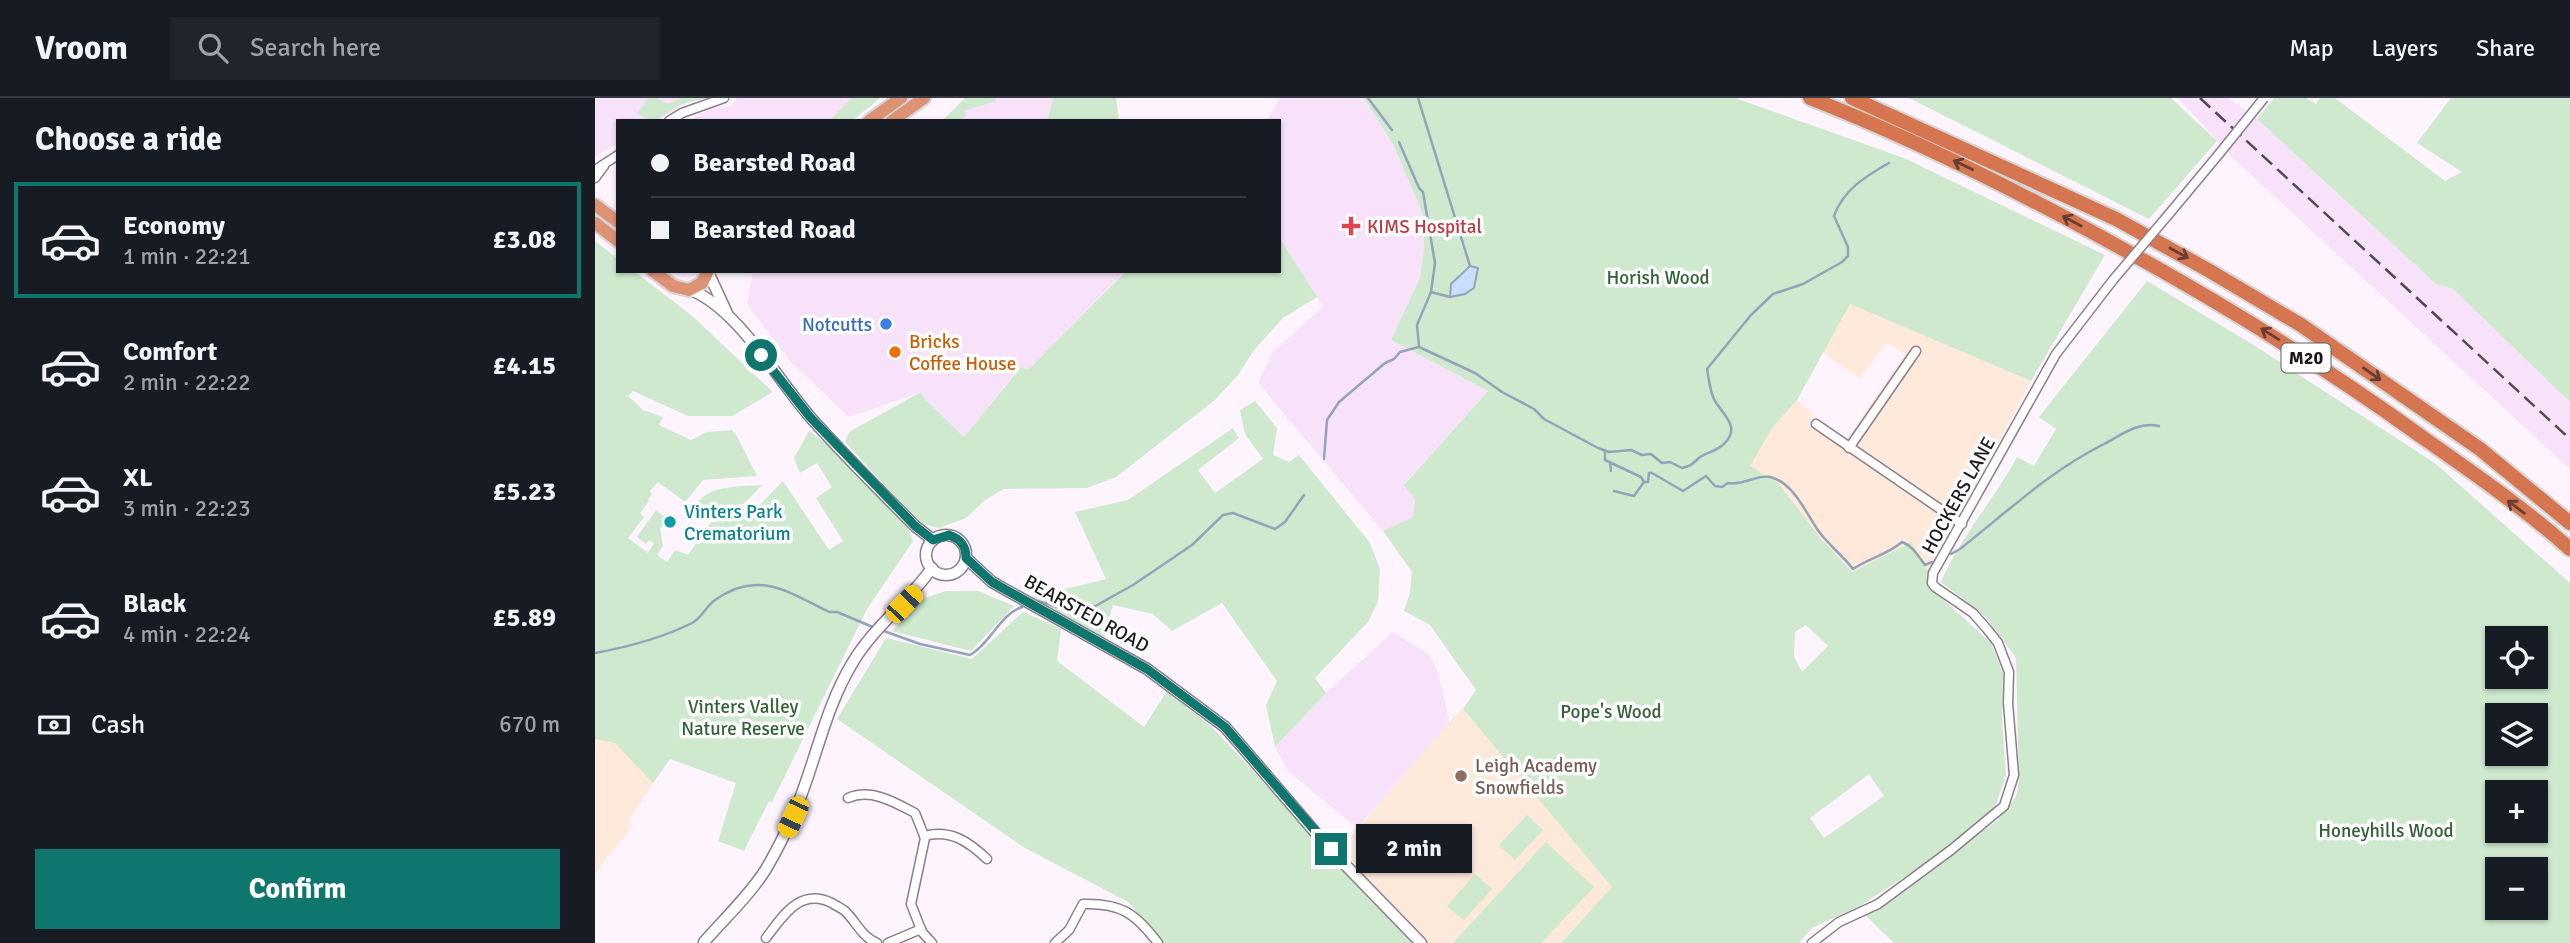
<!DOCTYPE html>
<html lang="en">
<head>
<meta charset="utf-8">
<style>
  :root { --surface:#171b24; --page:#20242c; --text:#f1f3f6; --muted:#9ea1a6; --line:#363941; --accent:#0f766e }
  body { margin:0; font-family:Signika,sans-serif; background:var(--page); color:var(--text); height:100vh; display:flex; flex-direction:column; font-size:26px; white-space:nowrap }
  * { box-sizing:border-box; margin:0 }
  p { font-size:23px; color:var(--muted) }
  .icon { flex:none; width:38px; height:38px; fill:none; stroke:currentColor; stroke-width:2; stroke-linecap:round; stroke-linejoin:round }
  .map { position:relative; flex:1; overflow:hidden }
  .details { display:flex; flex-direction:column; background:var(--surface); width:595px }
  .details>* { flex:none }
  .guide { position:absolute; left:21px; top:21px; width:665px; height:154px; border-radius:0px; box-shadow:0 2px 5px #0004; display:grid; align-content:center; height:154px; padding:0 35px; background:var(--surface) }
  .tools { position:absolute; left:1890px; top:528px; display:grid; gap:14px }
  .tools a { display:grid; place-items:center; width:63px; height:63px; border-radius:0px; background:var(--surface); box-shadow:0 2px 5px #0004; font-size:35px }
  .end { position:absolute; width:32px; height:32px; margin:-16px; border:9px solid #0f766e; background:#fff; box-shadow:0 0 0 4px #fff }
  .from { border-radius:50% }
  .bubble { position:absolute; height:49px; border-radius:0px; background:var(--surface); box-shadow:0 2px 5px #0004; font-size:23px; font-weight:800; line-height:49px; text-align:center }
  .car { position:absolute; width:21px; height:42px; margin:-21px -10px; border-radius:9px; box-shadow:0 0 5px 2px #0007; background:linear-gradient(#f5c518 24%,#345 0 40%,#f5c518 0 76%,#345 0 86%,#f5c518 0) }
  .guide b { display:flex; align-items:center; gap:24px; height:66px; font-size:26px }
  .guide b+b { border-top:2px solid var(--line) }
  .guide i { width:18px; height:18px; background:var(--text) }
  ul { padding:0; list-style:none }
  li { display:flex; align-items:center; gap:21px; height:116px; margin:0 14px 10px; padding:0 21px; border:4px solid transparent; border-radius:0px }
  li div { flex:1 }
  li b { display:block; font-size:26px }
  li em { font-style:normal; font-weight:800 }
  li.on { border-color:var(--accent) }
  li>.icon { width:63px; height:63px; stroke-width:1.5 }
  h2 { padding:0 35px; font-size:32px; line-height:84px }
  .pay { display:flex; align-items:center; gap:18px; height:77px; padding:0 35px; font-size:26px }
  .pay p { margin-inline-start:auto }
  .button { display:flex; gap:14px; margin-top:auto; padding:14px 35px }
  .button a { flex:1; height:80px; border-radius:0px; background:var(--accent); color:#fff; font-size:28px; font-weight:800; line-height:80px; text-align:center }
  header { display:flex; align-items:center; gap:42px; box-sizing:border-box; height:98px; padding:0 35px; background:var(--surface); border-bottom:2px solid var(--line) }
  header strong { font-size:33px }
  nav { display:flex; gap:38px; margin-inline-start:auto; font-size:24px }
  .search { width:490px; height:63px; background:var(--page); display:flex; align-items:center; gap:18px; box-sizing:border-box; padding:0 24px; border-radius:0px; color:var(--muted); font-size:26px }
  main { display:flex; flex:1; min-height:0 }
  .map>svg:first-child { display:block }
  .built { fill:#f7e2f9 }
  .industrial { fill:#fee9da }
  .education { fill:#fde9da }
  .green { fill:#cee9ce; fill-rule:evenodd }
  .water { fill:#c7dffb; stroke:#94a3b9; stroke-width:2 }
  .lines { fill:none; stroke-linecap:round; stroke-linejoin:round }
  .stream { stroke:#94a3b9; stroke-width:2.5 }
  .minor-casing { stroke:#8c7e8d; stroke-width:11 }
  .tertiary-casing { stroke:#8c7e8d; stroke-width:13 }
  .trunk-casing { stroke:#d6d5d6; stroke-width:16 }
  .motorway-casing { stroke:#d6d5d6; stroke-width:18 }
  .minor { stroke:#fff; stroke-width:8 }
  .tertiary { stroke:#fff; stroke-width:10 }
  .trunk { stroke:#de9274; stroke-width:12 }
  .motorway { stroke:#d67651; stroke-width:14 }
  .rail { stroke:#514a51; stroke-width:2.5; stroke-dasharray:14 7; stroke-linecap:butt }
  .minor-bridge-casing { stroke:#8c7e8d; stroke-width:11; stroke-linecap:butt }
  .minor-bridge { stroke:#fff; stroke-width:8 }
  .oneway { stroke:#683e32 }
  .route { stroke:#0f766e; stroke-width:9 }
  .health-dot { fill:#e0444e; stroke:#fff; stroke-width:2.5 }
  .shop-dot { fill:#3f7fe0; stroke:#fff; stroke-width:2.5 }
  .food-dot { fill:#e8710a; stroke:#fff; stroke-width:2.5 }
  .culture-dot { fill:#0f9aa8; stroke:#fff; stroke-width:2.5 }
  .education-dot { fill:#8d6e63; stroke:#fff; stroke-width:2.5 }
  .labels { text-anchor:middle; stroke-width:7; stroke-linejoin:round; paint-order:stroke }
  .shield { fill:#fff; stroke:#625d62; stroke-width:2 }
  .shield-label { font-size:18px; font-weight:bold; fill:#1e181e }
  .health-label { font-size:19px; fill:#be3a42; stroke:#fff; text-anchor:start }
  .park-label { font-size:19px; fill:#326134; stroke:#fff }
  .shop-label { font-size:19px; fill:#366cbe; stroke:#fff; text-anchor:end }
  .food-label { font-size:19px; fill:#c56008; stroke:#fff; text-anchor:start }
  .street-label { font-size:19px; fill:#1e181e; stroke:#fff }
  .culture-label { font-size:19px; fill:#0d838f; stroke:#fff; text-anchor:start }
  .education-label { font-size:19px; fill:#785e54; stroke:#fff; text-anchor:start }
</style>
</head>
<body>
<header>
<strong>Vroom</strong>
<div class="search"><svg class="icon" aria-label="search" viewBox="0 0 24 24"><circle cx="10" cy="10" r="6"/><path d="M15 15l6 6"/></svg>Search here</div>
<nav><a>Map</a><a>Layers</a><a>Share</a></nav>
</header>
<main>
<section class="details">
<h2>Choose a ride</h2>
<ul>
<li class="on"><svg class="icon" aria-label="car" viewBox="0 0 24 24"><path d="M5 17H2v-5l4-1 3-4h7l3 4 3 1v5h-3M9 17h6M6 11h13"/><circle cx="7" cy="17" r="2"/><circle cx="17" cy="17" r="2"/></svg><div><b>Economy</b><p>1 min · 22:21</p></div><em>£3.08</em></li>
<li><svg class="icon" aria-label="car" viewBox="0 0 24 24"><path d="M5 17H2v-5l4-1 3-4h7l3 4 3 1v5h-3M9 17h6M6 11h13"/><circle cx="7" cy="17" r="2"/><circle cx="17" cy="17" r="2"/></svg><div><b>Comfort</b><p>2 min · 22:22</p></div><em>£4.15</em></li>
<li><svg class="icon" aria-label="car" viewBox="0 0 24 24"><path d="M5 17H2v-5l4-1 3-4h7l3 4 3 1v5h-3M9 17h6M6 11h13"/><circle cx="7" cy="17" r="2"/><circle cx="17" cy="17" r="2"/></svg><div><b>XL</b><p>3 min · 22:23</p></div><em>£5.23</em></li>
<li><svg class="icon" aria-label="car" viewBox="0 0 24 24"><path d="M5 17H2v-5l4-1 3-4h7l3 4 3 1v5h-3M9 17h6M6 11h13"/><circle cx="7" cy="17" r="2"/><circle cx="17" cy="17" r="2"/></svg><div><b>Black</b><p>4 min · 22:24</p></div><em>£5.89</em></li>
</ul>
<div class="pay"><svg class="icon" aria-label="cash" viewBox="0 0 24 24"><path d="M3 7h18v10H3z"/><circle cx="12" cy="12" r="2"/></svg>Cash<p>670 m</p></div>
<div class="button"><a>Confirm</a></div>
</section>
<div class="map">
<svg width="1975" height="845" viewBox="0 0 1975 845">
  <rect width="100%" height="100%" fill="#fdf4fe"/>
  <g class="built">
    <path d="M 0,0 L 101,0 L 60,23 L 23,23 L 23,45 L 0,59 Z"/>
    <path d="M 142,0 L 271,0 L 243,23 L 95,23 L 115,11 L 136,8 Z"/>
    <path d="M 370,0 L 458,0 L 452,23 L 347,23 Z"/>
    <path d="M 685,0 L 769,0 L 799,48 L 828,116 L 829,151 L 825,180 L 796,242 L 893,293 L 809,386 L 820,402 L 818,419 L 788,433 L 663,285 L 677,255 L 728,209 L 684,139 L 684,23 L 671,23 Z"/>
    <path d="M 1583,0 L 1633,0 L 1662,21 L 1841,186 L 1858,191 L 1975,304 L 1975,371 L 1640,62 Z"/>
    <path d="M 158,173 L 530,173 L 433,272 L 425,269 L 369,339 L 328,299 L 326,294 L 254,319 L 195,263 L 152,206 Z"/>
    <path d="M 798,534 L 833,556 L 843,574 L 855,626 L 762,730 L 693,673 L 680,649 L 731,595 Z"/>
  </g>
  <g class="industrial">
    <path d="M 1255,206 L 1436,283 L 1364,419 L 1252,341 L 1310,256 L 1292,244 L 1265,280 L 1228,255 Z"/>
    <path d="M 1202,302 L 1219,316 L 1213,326 L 1360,426 L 1334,475 L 1315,444 L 1259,474 L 1154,368 L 1177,330 Z"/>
    <path d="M 0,641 L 20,644 L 74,661 L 33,723 L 38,728 L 0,775 Z"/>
  </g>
  <path class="education" d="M 868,611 L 1018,789 L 966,845 L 833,845 L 744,752 L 859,619 Z"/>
  <g class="green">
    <path d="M 53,0 L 62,0 L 73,6 L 86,0 L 112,0 L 87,6 L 59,23 L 42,16 Z"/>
    <path d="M 257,0 L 285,0 L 257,23 L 234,23 Z"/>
    <path d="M 370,0 L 400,0 L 401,3 L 369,13 L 371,18 L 363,23 L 347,23 Z"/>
    <path d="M 458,0 L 521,0 L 524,23 L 452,23 Z"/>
    <path d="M 769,0 L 1140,0 L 1309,60 L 1510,157 L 1436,283 L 1255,206 L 1202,302 L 1177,330 L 1155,368 L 1183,385 L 1226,441 L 1258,474 L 1316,444 L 1334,475 L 1332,487 L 1396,545 L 1408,575 L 1407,620 L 1411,677 L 1401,706 L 1391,720 L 1338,760 L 1265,808 L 1217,830 L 1204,845 L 966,845 L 1017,789 L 868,611 L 881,592 L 835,527 L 809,513 L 815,495 L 817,474 L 788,433 L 818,419 L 820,402 L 809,387 L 893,293 L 796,242 L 825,180 L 829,151 L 828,116 L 799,48 ZM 1211,527 L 1233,548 L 1207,574 L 1199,559 L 1200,534 ZM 1274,676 L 1289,698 L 1229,740 L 1215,720 Z"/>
    <path d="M 1314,0 L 1576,0 L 1622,43 L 1554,121 Z"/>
    <path d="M 1679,0 L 1711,0 L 1721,6 L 1725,0 L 1740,0 L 1850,83 L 1867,74 L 1822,45 L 1856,0 L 1975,0 L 1975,304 L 1858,191 L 1841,186 L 1662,21 Z"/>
    <path d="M 684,139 L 722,199 L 688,220 L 659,252 L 643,277 L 620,302 L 521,379 L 492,390 L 409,391 L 390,402 L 371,420 L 344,430 L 328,426 L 313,413 L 250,344 L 254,334 L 326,294 L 328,299 L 369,339 L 426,269 L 433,272 L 531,173 L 684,173 Z"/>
    <path d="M 0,143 L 23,161 L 23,173 L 39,173 L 96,217 L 178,294 L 137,318 L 93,318 L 38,293 L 33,298 L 48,312 L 68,319 L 64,327 L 96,342 L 112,334 L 137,332 L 143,340 L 162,378 L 108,382 L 90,404 L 63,384 L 55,393 L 57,396 L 53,402 L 54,403 L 45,415 L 49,419 L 33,440 L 53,455 L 59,445 L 54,442 L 51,446 L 42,439 L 61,412 L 72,421 L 65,430 L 68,448 L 62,457 L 72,464 L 80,452 L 93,457 L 116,424 L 152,420 L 188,383 L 234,452 L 248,443 L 221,400 L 237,389 L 222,365 L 205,375 L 199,360 L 214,333 L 232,346 L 312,428 L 318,443 L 272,511 L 177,704 L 174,703 L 149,753 L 123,743 L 141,685 L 75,661 L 58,685 L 20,645 L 0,641 Z"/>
    <path d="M 1552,183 L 1657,246 L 1841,366 L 1975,485 L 1975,845 L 1299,845 L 1271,818 L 1402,723 L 1421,699 L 1424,683 L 1421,560 L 1391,519 L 1346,484 C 1365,439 1399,402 1422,359 L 1439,368 L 1461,331 L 1444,319 ZM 1902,541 L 1941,541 L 1941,579 L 1902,579 ZM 1902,618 L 1941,618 L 1941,656 L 1902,656 ZM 1902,695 L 1941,695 L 1941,733 L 1902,733 ZM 1902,772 L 1941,772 L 1941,810 L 1902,810 Z"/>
    <path d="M 660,303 L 682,330 L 678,357 L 694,364 L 704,357 L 775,445 L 785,471 L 783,504 L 773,524 L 720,580 L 731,595 L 680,649 L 671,607 L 682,583 L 627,505 L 577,533 L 558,516 L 518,507 L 509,540 L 436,499 L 511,481 L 480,414 L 533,402 L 638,330 L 644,340 L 603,372 L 620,395 L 668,361 L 650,336 L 645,312 Z"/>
    <path d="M 167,387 C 141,415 142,415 104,411 L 101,407 C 114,386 145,389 167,387 Z"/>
    <path d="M 351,493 L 383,493 L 419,508 L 376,553 L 297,533 L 327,501 Z"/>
    <path d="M 428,514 L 466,531 L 462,563 L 549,629 L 572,593 L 618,630 L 819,845 L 569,845 L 533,804 L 430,750 L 242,621 L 291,540 L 377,561 Z"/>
    <path d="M 932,717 L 948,732 L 920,762 L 904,747 Z"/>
    <path d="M 951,744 L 999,789 L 946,845 L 858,845 Z"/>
    <path d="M 880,776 L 897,791 L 869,822 L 852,808 Z"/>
  </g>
  <path class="water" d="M 875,168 L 883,170 L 879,190 L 870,196 L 855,199 L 856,186 Z"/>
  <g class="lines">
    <g class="stream">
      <path d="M 773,0 L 797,32"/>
      <path d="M 823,0 L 875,168"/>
      <path d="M 804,44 L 824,90 L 828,94 L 840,165 L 836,194 L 822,227 L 824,248"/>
      <path d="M 836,194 L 855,199"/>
      <path d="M 1010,352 L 1010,362 L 1046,379 L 1049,384"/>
      <path d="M 729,361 L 732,322 L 744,304 L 790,265 L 799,261 L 805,254 L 824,249 L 880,275 L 907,294 L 939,311 L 949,321 L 1003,350 L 1014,354 L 1036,352 L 1047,357 L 1056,356 L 1067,365 L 1075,364 L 1087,370 C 1097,368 1098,365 1105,359 C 1113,354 1122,353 1129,346 C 1146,329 1129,318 1120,303 C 1115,295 1114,281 1112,271 L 1156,217 L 1178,196 L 1208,186 L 1247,164 L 1253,158 L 1253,149 L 1239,118 C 1248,92 1271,78 1294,65"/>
      <path d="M 1015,364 L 1016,373"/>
      <path d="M 1019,393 L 1039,398 L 1049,384 L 1053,384 L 1054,375 L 1057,375 L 1088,393 L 1111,378 L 1120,388 L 1127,389 L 1133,385 C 1148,388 1163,376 1175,379 C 1200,385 1212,418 1225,435 C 1235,448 1248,458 1258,471 C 1274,460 1292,457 1307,444 C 1318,448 1323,458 1330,467 L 1337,464"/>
      <path d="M 1356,456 L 1365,451 C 1412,414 1455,373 1509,346 C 1526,337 1544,323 1564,328"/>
      <path d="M 443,503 L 481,515 L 495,511 L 538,487 L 597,447 L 628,417 L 638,415 L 680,431 L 690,424 L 709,397"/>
      <path d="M 286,532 L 325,546 L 375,557 C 396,545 405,516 427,509"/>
      <path d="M 0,555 C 33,549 67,540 97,525 C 107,520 111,508 120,502 C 163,471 193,494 234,514 L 242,514 L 280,530"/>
    </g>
    <g class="minor-casing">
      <g id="minor">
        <path d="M 74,23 L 87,15 L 129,0"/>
        <path d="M 0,72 L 23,57"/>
        <path d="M 0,80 L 9,68"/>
        <path d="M 1574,116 L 1624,56"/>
        <path d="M 1221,326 L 1367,426"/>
        <path d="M 1254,350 L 1321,253"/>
        <path d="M 253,700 C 276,690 299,704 320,715 L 330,740 L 316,806 L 327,834 L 337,845"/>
        <path d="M 329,738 C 355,731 373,743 392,761"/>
        <path d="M 171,840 C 188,818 205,789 237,805 C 241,808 247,810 251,814 C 261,824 268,840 282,845"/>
        <path d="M 293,845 L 326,831"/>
        <path d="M 460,845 L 474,832 L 488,806 C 526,805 540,815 563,845"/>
        <path d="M 1217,845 L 1244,824 L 1283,806 L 1356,752 L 1409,708 L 1419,677 L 1413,605 L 1414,574 L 1403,545 L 1392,531 L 1378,515 L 1340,489 L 1337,485 L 1338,475 L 1461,256 L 1518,182"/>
      </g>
    </g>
    <g class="tertiary-casing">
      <g id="tertiary">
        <path d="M 113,174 L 132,215"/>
        <path d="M 96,192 C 143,211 182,281 216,320 C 249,357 285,393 320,428 L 338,442"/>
        <circle cx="351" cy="457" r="20"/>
        <path d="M 371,460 L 397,484 L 552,571 L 630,629 L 732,748 L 826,845"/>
        <path d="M 109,844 C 129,821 155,797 171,771 C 181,754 190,736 198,718 C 220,668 229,611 258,564 C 279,529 313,504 337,470"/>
      </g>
    </g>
    <g class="trunk-casing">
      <g id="trunk">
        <path d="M 274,23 L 306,0"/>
        <path d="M 297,23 L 329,0"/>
        <path d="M 0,107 L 23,124"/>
        <path d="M 0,125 L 23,143"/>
        <path d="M 58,173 L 78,188 L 94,192 L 107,185 L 113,173"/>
      </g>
    </g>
    <g class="motorway-casing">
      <g id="motorway">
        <path d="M 1215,0 C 1322,42 1425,94 1526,150 C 1630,207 1730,269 1827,339 C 1877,374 1929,410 1975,451"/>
        <path d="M 1257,0 L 1521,121 L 1613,172 L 1706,227 L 1885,351 L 1975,425"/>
      </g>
    </g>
    <use href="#minor" class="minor"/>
    <use href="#tertiary" class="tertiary"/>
    <use href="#trunk" class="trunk"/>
    <use href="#motorway" class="motorway"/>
    <path class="rail" d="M 1605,0 L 1975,341"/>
    <g class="minor-bridge-casing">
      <g id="minor-bridge">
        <path d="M 1624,56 L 1669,0"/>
        <path d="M 1518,182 L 1574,116"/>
      </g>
    </g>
    <use href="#minor-bridge" class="minor-bridge"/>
  </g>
  <defs><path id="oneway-shaft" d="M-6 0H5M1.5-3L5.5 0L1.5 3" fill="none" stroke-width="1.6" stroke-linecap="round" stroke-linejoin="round" transform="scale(1.75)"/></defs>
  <g class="oneway">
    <use href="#oneway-shaft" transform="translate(1368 67) rotate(-154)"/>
    <use href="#oneway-shaft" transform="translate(1477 123) rotate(-152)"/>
    <use href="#oneway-shaft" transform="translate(1584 155) rotate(29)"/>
    <use href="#oneway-shaft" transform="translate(1675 236) rotate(-148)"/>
    <use href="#oneway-shaft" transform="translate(1777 276) rotate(35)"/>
    <use href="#oneway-shaft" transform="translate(1921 409) rotate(-143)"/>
  </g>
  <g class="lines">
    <path class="route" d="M 166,257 L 215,319 L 320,428 L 338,442 L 354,437 C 366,441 371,448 371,460 L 397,484 L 552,571 L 630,629 L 736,751"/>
  </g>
  <path class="health-dot" d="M752.5 117.5h7v7h7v7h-7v7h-7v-7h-7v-7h7z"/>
  <circle class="shop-dot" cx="291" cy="226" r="7"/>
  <circle class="food-dot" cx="300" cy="254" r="7"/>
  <circle class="culture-dot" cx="75" cy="424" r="7"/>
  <circle class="education-dot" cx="866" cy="678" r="7"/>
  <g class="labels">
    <rect class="shield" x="1686.5" y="245.5" width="49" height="29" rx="5"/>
    <g class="shield-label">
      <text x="1711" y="266">M20</text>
    </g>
    <g class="health-label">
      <text x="772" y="135">KIMS Hospital</text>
    </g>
    <g class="park-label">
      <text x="1063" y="186">Horish Wood</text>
      <text x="148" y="615">Vinters Valley<tspan x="148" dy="22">Nature Reserve</tspan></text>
      <text x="1016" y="620">Pope's Wood</text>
      <text x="1791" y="739">Honeyhills Wood</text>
    </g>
    <g class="shop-label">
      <text x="277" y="233">Notcutts</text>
    </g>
    <g class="food-label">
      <text x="314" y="250">Bricks<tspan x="314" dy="22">Coffee House</tspan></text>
    </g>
    <g class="street-label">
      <text transform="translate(1363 397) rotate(-61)" y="7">HOCKERS LANE</text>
      <text transform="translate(492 515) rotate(29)" y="7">BEARSTED ROAD</text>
    </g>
    <g class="culture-label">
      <text x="89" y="420">Vinters Park<tspan x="89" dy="22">Crematorium</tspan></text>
    </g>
    <g class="education-label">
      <text x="880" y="674">Leigh Academy<tspan x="880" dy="22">Snowfields</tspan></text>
    </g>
  </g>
</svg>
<div class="tools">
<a><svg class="icon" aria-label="locate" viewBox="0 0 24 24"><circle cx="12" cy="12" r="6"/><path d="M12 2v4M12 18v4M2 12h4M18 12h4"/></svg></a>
<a><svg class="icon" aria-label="layers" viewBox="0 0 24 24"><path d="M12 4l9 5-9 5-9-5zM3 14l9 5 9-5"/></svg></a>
<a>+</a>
<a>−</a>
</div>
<i class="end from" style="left:166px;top:257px"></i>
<i class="end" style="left:736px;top:751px"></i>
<div class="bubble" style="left:761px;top:726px;width:116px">2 min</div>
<i class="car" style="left:309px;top:506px;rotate:44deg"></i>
<i class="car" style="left:198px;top:719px;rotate:205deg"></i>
<div class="guide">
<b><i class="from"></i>Bearsted Road</b>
<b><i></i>Bearsted Road</b>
</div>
</div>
</main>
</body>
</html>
